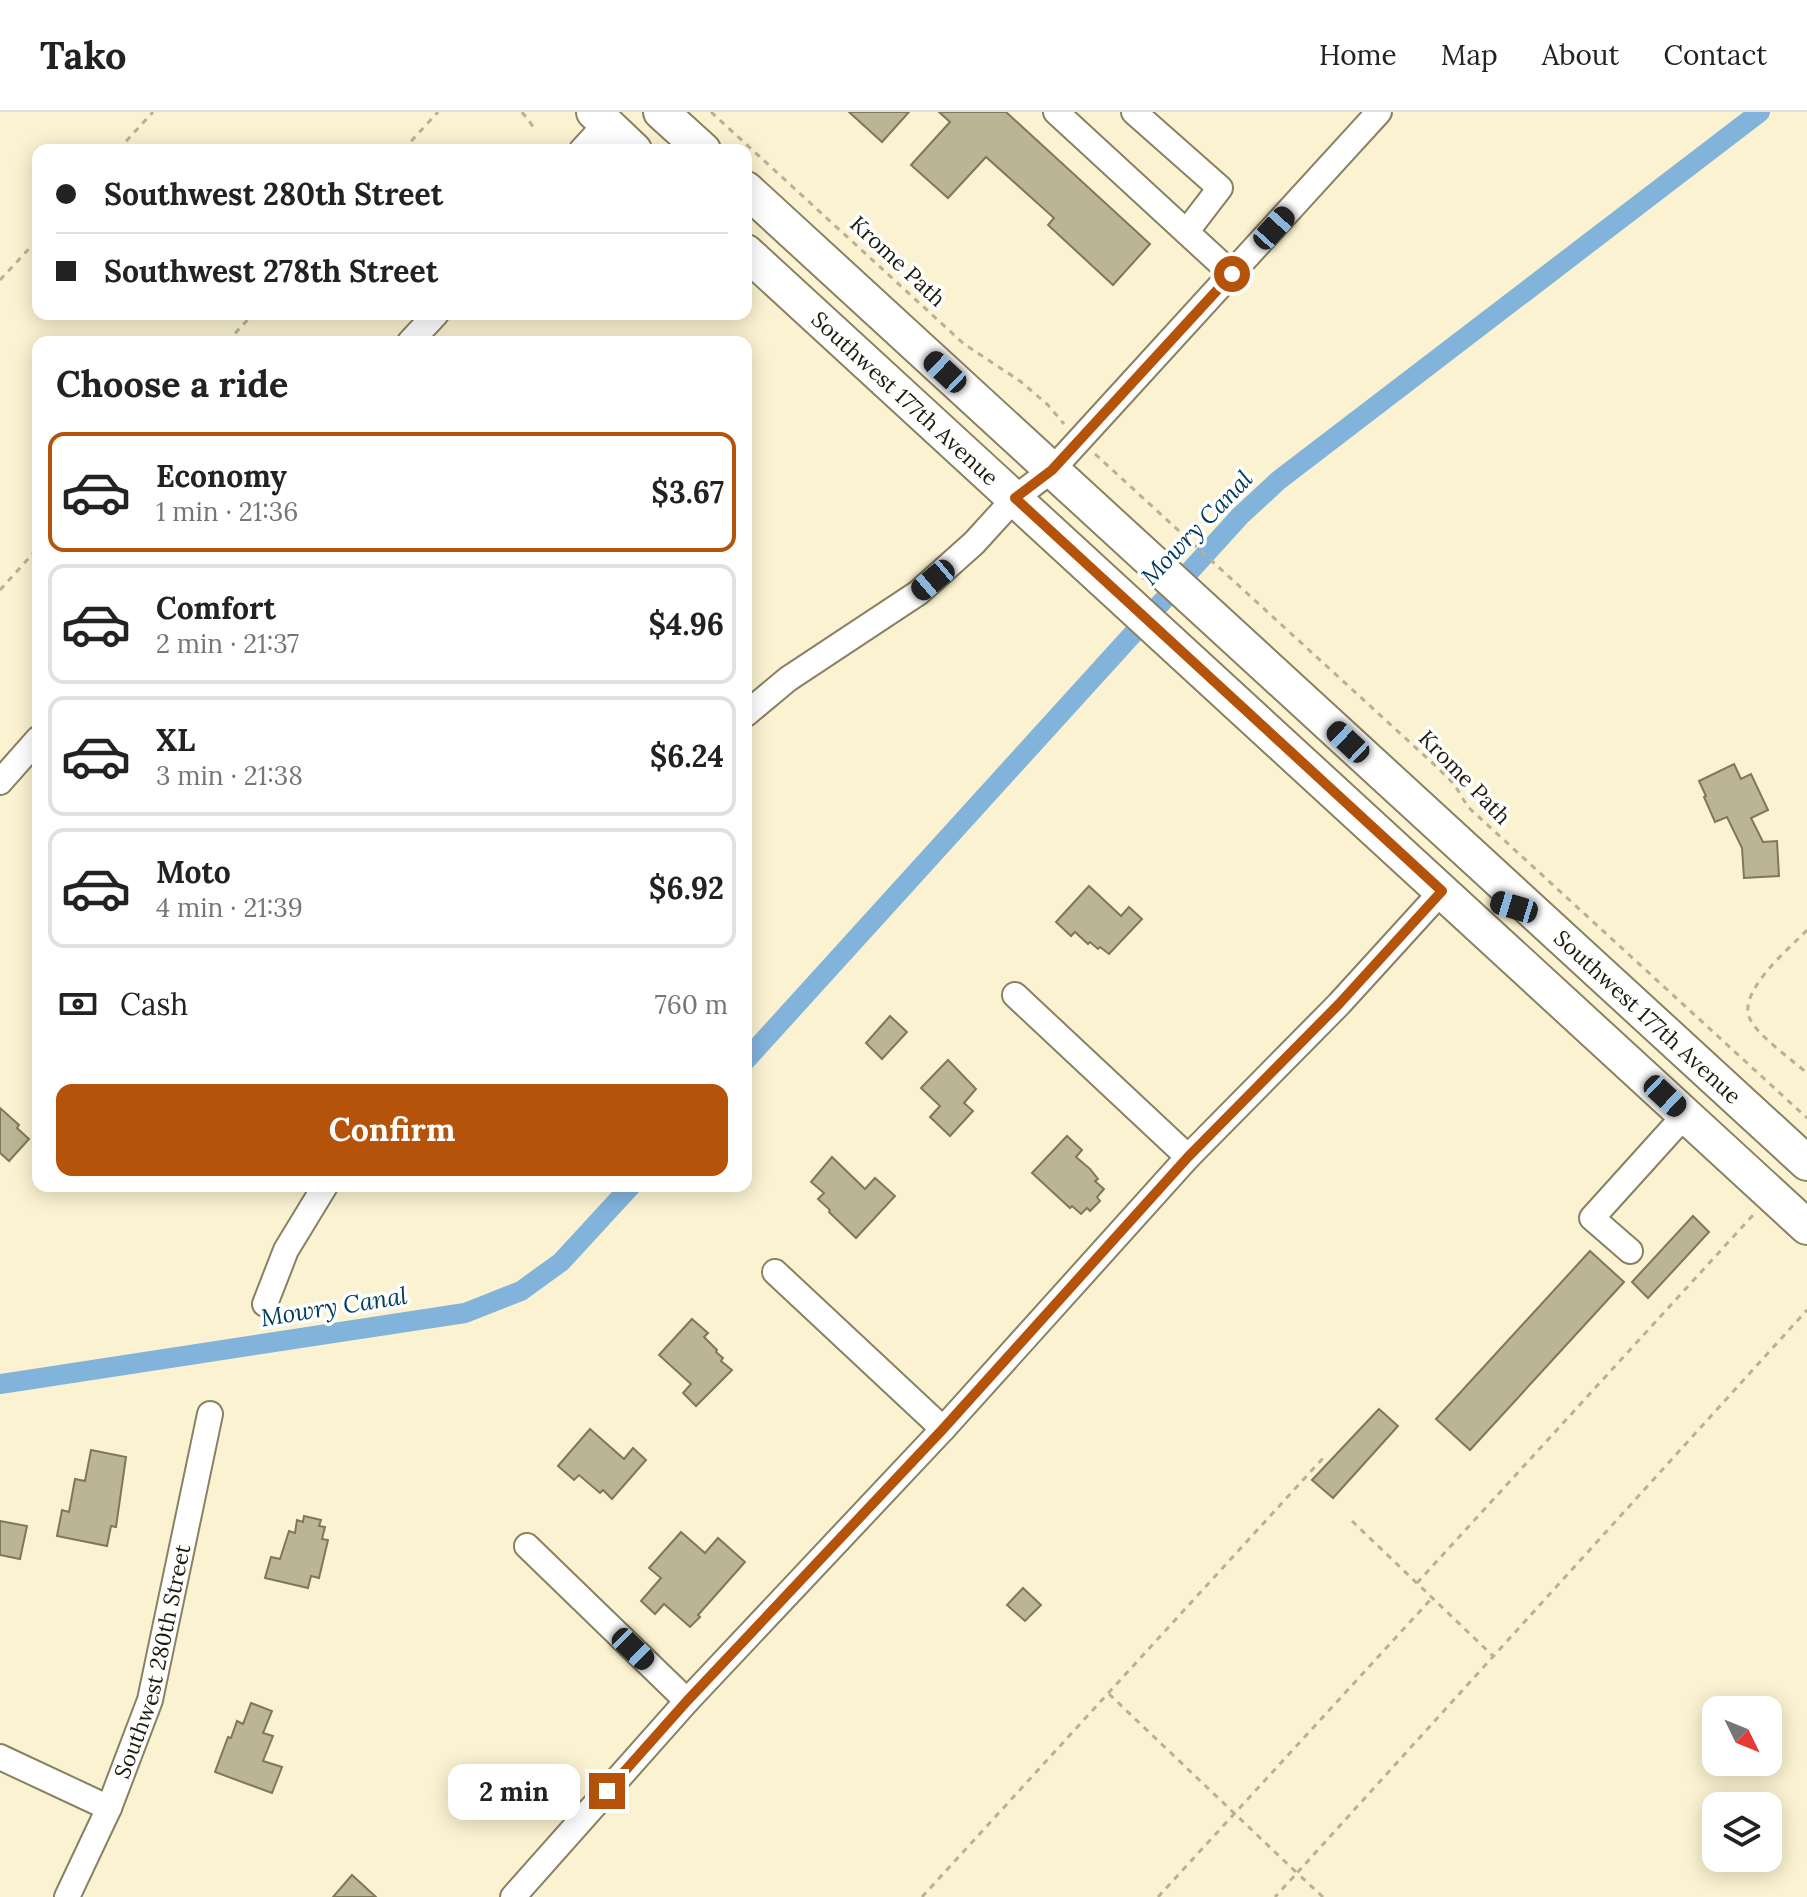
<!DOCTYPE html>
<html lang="en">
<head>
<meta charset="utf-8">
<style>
  :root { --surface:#fff; --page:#f2f2f2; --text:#222; --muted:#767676; --line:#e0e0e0; --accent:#b45309 }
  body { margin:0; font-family:Lora,serif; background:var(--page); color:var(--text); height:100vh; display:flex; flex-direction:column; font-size:30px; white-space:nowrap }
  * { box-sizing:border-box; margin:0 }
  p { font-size:26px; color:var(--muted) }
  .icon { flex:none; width:44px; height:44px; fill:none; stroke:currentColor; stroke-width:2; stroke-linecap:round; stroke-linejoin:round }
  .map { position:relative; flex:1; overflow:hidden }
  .panel { position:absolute; left:32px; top:224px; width:720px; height:856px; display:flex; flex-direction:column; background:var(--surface); border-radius:16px; box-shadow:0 4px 20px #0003 }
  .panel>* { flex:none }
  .guide { position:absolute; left:32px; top:32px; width:720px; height:176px; border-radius:16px; box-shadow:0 4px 20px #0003; display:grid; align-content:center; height:176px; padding:0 24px; background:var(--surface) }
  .needle { width:52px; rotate:133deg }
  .buttons { position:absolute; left:1702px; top:1584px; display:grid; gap:16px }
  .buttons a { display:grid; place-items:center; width:80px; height:80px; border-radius:16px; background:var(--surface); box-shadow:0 4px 20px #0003; font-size:40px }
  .end { position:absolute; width:36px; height:36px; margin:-18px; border:10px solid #b45309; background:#fff; box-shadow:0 0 0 4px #fff }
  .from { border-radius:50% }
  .bubble { position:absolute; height:56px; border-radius:16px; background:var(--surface); box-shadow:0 4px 20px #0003; font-size:26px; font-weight:700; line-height:56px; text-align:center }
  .car { position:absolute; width:24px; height:48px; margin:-24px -12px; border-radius:10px; box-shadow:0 0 6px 2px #0007; background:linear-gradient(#222 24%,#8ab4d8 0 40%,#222 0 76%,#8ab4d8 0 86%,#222 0) }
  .guide b { display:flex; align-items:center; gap:28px; height:76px; font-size:30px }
  .guide b+b { border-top:2px solid var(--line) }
  .guide i { width:20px; height:20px; background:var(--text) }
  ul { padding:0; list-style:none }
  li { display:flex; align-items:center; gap:24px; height:120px; margin:0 16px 12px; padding:0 8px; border:4px solid var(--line); border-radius:16px }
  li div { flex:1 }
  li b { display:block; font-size:30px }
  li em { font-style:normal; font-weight:700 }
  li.active { border-color:var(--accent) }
  li>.icon { width:72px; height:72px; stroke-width:1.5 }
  h2 { padding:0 24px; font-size:36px; line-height:96px }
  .pay { display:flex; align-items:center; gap:20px; height:88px; padding:0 24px; font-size:30px }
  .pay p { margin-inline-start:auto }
  .primary-button { display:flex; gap:16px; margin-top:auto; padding:16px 24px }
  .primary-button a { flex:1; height:92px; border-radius:16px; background:var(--accent); color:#fff; font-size:32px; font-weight:700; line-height:92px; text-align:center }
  header { display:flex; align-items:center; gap:48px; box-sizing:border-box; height:112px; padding:0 40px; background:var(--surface); border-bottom:2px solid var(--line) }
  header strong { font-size:38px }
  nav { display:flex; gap:44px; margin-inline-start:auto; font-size:28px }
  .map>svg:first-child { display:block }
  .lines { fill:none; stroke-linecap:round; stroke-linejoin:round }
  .canal { stroke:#82b3db; stroke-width:20 }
  .building { fill:#bcb594; stroke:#7e7859; stroke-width:2 }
  .minor-casing { stroke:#888162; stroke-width:28 }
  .highway-casing { stroke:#888162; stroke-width:38 }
  .path { stroke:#b7b195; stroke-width:3; stroke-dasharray:6 6; stroke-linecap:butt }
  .minor { stroke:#fff; stroke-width:24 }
  .highway { stroke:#fff; stroke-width:34 }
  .route { stroke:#b45309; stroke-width:10 }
  .labels { text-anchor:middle; stroke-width:7; stroke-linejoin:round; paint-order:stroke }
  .street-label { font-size:22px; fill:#1d1b0e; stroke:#fff }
  .water-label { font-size:24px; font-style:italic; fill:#003d62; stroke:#fff }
</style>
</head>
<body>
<header>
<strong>Tako</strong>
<nav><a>Home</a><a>Map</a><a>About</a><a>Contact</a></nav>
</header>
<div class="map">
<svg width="1807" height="1785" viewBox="0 0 1807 1785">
  <rect width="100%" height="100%" fill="#faf2d0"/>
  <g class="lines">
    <g class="canal">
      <path d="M 746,948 L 1240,404 L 1279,368 L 1760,0"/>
      <path d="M 0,1272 L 465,1201 L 521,1179 L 561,1150 L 631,1074"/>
    </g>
  </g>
  <g class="building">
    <path d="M 849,0 L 909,0 L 882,30 Z"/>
    <path d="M 939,0 L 1006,0 L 1150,132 L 1113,173 L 1048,113 L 1054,106 L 986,45 L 948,86 L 911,53 L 950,10 Z"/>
    <path d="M 1734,652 L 1741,667 L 1751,662 L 1768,698 L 1751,706 L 1763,730 L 1777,729 L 1779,764 L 1744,766 L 1742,736 L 1727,705 L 1715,710 L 1704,685 L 1706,684 L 1699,669 Z"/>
    <path d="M 1089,774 L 1121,804 L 1129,795 L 1142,807 L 1109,842 L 1100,835 L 1098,837 L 1090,830 L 1088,832 L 1075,820 L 1071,824 L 1056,810 Z"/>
    <path d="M 890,904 L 907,920 L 882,947 L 866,931 Z"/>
    <path d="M 948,948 L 976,977 L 964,991 L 973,999 L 950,1024 L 930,1005 L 940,994 L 921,976 Z"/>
    <path d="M 0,996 L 19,1013 L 17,1016 L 29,1027 L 9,1049 L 0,1041 Z"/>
    <path d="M 1067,1024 L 1082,1038 L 1076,1045 L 1090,1057 L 1098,1067 L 1095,1069 L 1104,1077 L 1097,1085 L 1100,1089 L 1090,1099 L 1087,1096 L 1081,1102 L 1072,1094 L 1070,1096 L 1032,1061 Z"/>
    <path d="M 832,1045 L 865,1077 L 875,1066 L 895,1084 L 856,1126 L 829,1100 L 830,1098 L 818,1087 L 824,1081 L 811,1070 Z"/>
    <path d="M 1693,1104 L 1709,1120 L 1648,1186 L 1632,1170 Z"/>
    <path d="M 1590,1139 L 1624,1170 L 1470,1338 L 1436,1307 Z"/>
    <path d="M 692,1207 L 708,1221 L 704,1225 L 717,1238 L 716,1240 L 723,1246 L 721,1249 L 732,1258 L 696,1294 L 683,1281 L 691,1272 L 659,1243 Z"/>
    <path d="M 1379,1297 L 1398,1314 L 1333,1386 L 1312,1368 Z"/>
    <path d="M 590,1317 L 624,1347 L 633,1336 L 646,1348 L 612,1387 L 603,1378 L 600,1381 L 579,1363 L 574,1368 L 558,1354 Z"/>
    <path d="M 91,1338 L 126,1345 L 116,1415 L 111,1414 L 107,1434 L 57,1424 L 62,1398 L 69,1400 L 75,1367 L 85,1369 Z"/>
    <path d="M 304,1404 L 321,1408 L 319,1414 L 325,1415 L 322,1427 L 328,1428 L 319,1466 L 311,1464 L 308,1476 L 265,1466 L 271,1445 L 280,1447 L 289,1419 L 295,1421 L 297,1408 L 303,1410 Z"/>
    <path d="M 0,1409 L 27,1414 L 20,1447 L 0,1443 Z"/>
    <path d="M 681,1420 L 705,1441 L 718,1426 L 745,1450 L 698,1503 L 700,1505 L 690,1515 L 664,1492 L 655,1502 L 641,1489 L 661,1466 L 649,1456 Z"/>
    <path d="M 1023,1476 L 1041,1493 L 1025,1509 L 1007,1493 Z"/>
    <path d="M 251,1591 L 272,1599 L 263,1621 L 273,1624 L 263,1649 L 282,1655 L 272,1681 L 215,1660 L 228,1625 L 231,1626 L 237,1609 L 243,1612 Z"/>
    <path d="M 352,1763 L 376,1785 L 333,1785 Z"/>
  </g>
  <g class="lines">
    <g class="minor-casing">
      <g id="minor">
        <path d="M 1056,0 L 1232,162"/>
        <path d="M 1134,0 L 1220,76 L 1187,119"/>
        <path d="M 582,38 L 606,12"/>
        <path d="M 410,230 L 436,202"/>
        <path d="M 746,602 L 788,567 L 918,481 L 974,431 L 1015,386 L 1052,358 L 1379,0"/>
        <path d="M 0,670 L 38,627"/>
        <path d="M 1015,883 L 1188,1045"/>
        <path d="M 1630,1139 L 1592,1106 L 1685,1003"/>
        <path d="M 775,1160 L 943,1317"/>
        <path d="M 265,1192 L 286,1138 L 325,1074"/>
        <path d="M 527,1434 L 687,1589"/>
        <path d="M 0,1645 L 109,1696"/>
        <path id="s1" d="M 67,1785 L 109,1696 L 150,1588 L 210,1302"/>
        <path d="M 513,1785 L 687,1589 L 943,1317 L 1188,1045 L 1339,892 L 1442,779"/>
      </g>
    </g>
    <g class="highway-casing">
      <g id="highway">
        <path d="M 594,0 L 634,38"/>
        <path d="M 661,0 L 703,38"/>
        <path id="s2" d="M 746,77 L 1807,1051"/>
        <path id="s3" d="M 746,140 L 1807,1115"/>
      </g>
    </g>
    <g class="path">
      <path d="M 522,0 L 535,17"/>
      <path d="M 711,0 L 964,232 L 1020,269 L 1048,293 L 1064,312"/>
      <path d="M 118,38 L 153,0"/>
      <path d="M 403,38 L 438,0"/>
      <path d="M 0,168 L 38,127"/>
      <path d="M 227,230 L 253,202"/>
      <path d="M 1095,342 L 1439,657 L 1454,672 L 1468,695 L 1807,1006"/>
      <path d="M 0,478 L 38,436"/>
      <path d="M 1807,818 C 1789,837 1734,882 1751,909 C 1762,927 1791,947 1807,961"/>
      <path d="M 1352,1409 L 1493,1544"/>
      <path d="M 1417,1471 L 1754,1102"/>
      <path d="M 1109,1582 L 1297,1761 L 1275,1785"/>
      <path d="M 922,1785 L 1324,1345"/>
      <path d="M 1158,1785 L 1432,1486"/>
      <path d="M 1323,1785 L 1297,1761 L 1807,1198"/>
    </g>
    <use href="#minor" class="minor"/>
    <use href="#highway" class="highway"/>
  </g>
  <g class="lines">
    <path class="route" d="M 607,1679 L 687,1589 L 943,1317 L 1188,1045 L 1339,892 L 1442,779 L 1015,386 L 1052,358 L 1232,162"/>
  </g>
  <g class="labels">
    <g class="street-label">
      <text transform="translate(898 149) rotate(43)" y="8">Krome Path</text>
      <text dy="8" stroke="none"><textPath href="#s3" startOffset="216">Southwest 177th Avenue</textPath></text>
      <text transform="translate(1465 665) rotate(46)" y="8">Krome Path</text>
      <text dy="8" stroke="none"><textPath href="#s2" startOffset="1224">Southwest 177th Avenue</textPath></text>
      <text dy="8" stroke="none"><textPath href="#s1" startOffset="252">Southwest 280th Street</textPath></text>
    </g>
    <g class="water-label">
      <text transform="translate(1197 416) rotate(-46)" y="8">Mowry Canal</text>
      <text transform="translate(334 1195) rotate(-9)" y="8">Mowry Canal</text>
    </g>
  </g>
</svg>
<div class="buttons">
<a><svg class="needle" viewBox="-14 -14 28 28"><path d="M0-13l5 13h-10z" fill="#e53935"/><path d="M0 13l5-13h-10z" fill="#767676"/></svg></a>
<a><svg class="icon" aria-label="layers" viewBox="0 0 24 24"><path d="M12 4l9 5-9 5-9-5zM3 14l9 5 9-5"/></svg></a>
</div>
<i class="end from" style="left:1232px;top:162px"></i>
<i class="end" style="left:607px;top:1679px"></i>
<div class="bubble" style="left:448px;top:1652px;width:132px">2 min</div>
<i class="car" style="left:1274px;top:116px;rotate:42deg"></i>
<i class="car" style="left:945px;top:260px;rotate:313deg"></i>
<i class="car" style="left:933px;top:468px;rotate:230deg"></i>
<i class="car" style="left:1348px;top:630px;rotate:313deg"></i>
<i class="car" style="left:1514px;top:795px;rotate:287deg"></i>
<i class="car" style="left:1665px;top:984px;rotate:133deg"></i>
<i class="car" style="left:633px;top:1537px;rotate:134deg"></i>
<div class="guide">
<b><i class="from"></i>Southwest 280th Street</b>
<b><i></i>Southwest 278th Street</b>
</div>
<section class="panel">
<h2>Choose a ride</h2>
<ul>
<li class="active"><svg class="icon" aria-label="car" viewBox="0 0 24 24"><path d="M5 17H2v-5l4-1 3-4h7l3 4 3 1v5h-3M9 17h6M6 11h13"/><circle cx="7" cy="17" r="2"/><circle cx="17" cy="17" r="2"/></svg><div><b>Economy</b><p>1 min · 21:36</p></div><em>$3.67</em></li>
<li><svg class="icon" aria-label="car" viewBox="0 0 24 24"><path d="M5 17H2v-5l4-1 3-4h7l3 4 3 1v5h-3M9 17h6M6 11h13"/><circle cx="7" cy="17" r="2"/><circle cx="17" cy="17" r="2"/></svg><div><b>Comfort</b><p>2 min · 21:37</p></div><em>$4.96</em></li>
<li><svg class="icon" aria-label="car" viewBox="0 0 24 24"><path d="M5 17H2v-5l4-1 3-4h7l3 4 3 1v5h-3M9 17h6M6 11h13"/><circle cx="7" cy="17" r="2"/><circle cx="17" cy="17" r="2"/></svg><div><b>XL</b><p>3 min · 21:38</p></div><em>$6.24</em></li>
<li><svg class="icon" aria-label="car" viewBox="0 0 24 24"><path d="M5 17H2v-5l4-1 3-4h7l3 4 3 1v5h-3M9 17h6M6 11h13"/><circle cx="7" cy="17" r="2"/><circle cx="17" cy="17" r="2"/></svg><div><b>Moto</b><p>4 min · 21:39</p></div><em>$6.92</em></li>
</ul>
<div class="pay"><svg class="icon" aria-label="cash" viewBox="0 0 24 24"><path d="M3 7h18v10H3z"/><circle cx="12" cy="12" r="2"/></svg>Cash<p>760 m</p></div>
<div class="primary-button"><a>Confirm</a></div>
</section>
</div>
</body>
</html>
